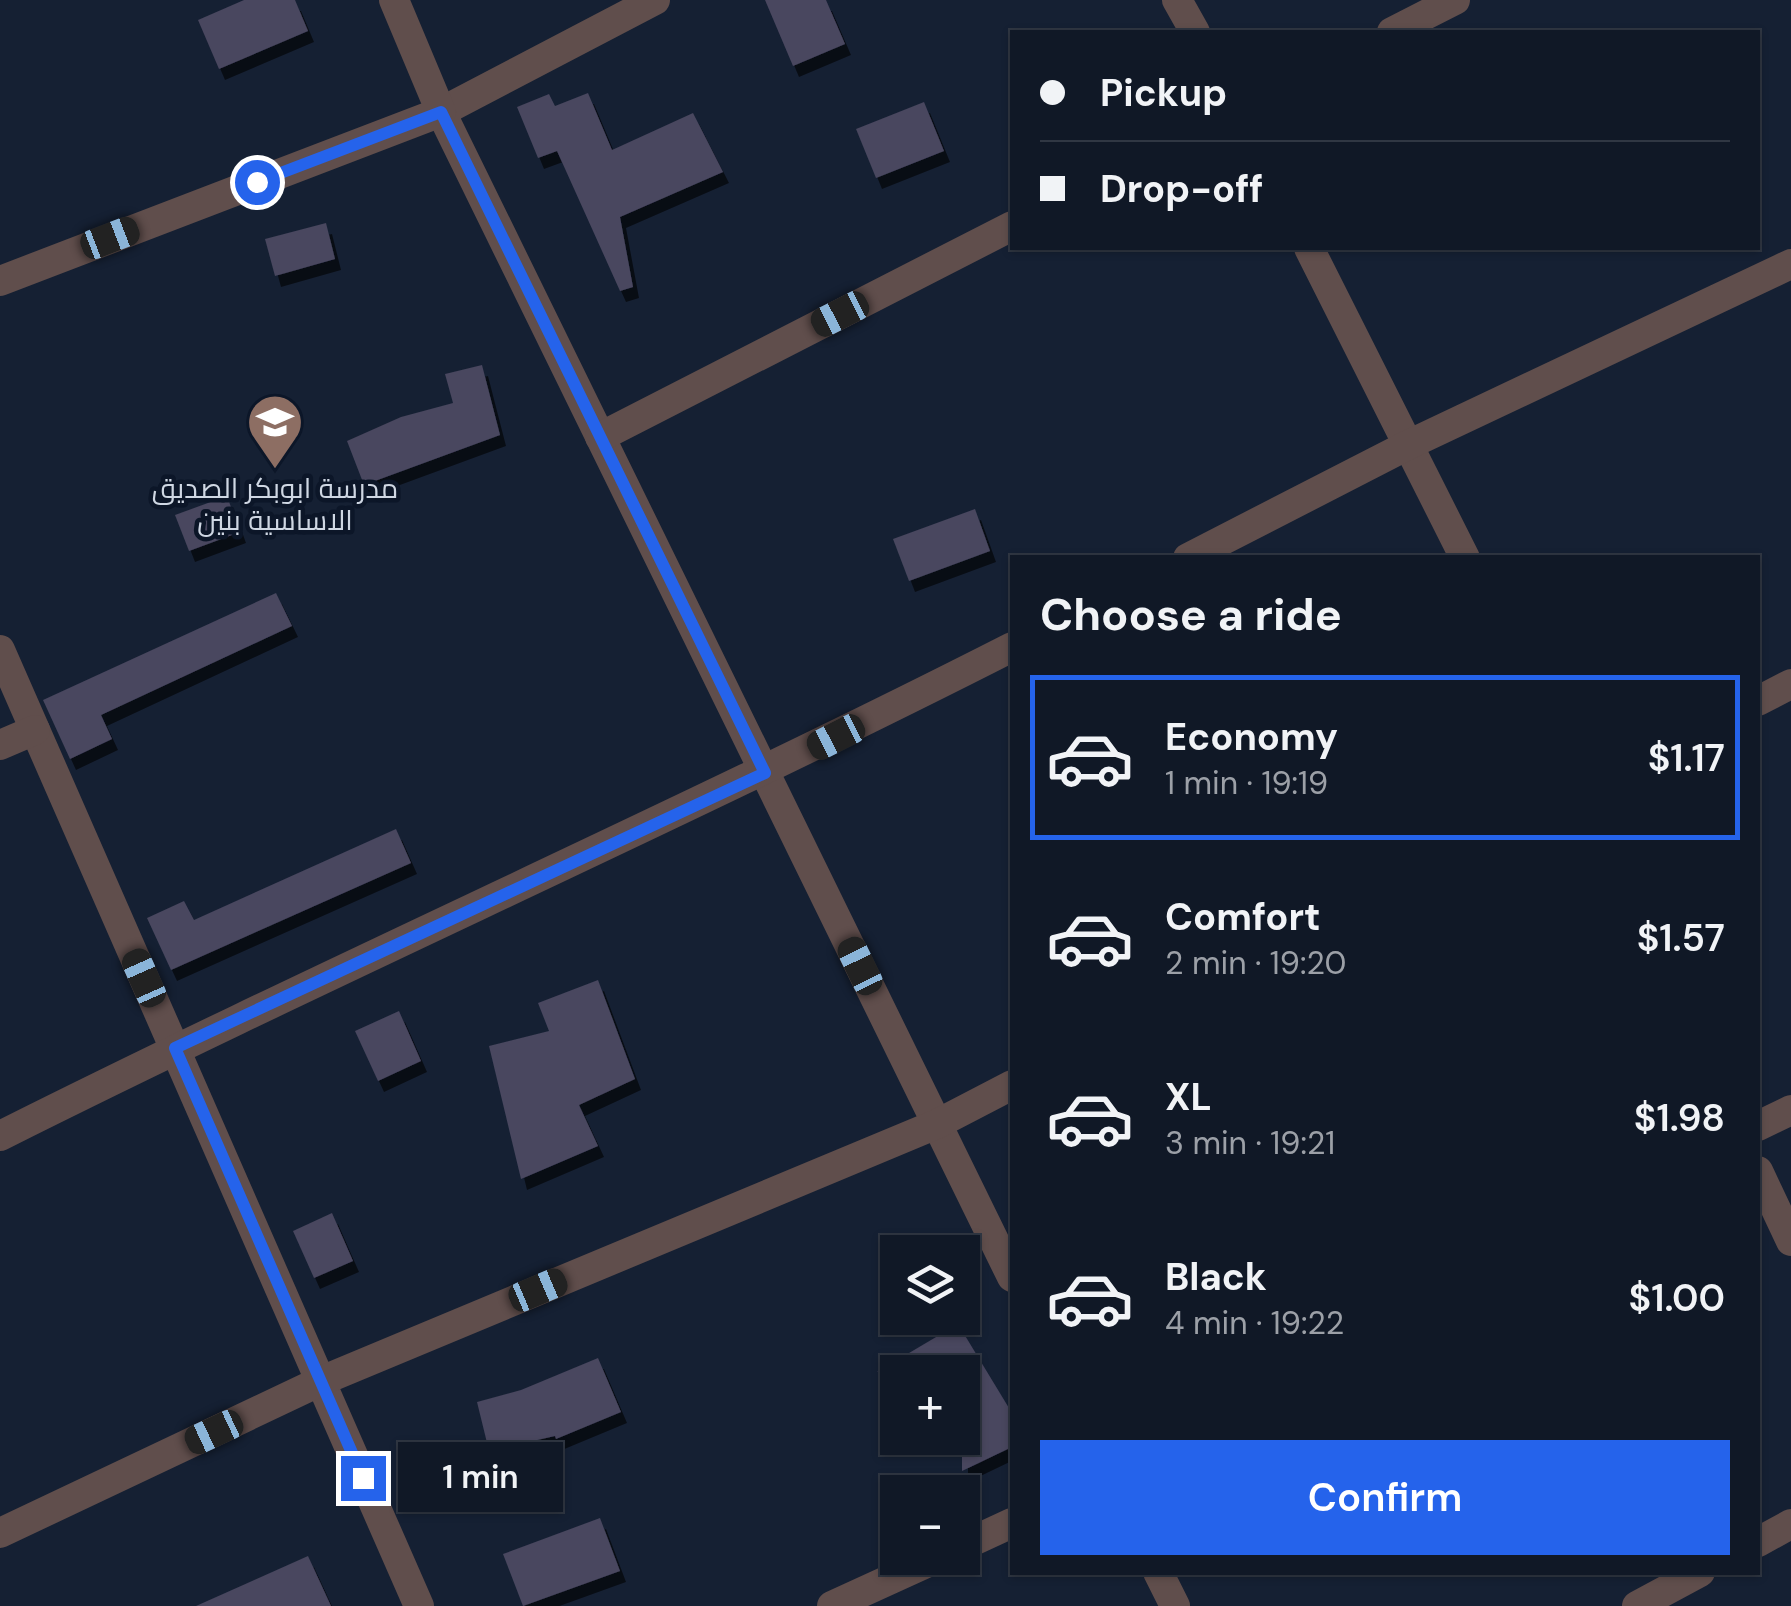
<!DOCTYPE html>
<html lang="en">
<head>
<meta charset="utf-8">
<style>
  :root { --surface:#101826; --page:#19212e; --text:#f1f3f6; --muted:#9ca0a7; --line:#303743; --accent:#2563eb }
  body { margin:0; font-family:"DM Sans",Cairo,sans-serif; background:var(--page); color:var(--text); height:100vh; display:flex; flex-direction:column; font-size:38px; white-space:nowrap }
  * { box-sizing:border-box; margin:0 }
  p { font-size:32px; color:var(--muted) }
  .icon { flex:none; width:55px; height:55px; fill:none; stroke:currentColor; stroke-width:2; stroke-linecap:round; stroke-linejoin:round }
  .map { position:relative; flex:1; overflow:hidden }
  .drawer { position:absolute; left:1010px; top:555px; width:750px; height:1020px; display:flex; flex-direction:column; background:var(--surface); border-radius:0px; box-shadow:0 2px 8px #0004,0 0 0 2px var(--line) }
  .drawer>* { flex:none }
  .guide { position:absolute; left:1010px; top:30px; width:750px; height:220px; border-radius:0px; box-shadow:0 2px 8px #0004,0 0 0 2px var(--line); display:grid; align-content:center; height:220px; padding:0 30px; background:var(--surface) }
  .buttons { position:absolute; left:880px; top:1235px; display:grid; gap:20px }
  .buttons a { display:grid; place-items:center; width:100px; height:100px; border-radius:0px; background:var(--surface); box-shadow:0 2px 8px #0004,0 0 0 2px var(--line); font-size:50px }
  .end { position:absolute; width:45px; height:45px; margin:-22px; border:12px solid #2563eb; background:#fff; box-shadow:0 0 0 5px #fff }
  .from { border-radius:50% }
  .bubble { position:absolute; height:70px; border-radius:0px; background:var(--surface); box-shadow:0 2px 8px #0004,0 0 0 2px var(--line); font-size:32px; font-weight:600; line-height:70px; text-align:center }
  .car { position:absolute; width:30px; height:60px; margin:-30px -15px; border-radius:12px; box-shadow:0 0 8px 2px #0007; background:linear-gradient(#222 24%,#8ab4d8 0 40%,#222 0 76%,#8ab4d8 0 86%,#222 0) }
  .guide b { display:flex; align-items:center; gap:35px; height:95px; font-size:38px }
  .guide b+b { border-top:2px solid var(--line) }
  .guide i { width:25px; height:25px; background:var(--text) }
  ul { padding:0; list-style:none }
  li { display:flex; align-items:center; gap:30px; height:165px; margin:0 20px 15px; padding:0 10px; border:5px solid transparent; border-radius:0px }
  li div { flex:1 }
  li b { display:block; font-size:38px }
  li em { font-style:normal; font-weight:600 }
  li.current { border-color:var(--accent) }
  li>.icon { width:90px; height:90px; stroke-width:1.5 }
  h2 { padding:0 30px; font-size:45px; line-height:120px }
  .cta { display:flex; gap:20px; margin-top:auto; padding:20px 30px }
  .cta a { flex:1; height:115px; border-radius:0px; background:var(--accent); color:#fff; font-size:40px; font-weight:600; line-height:115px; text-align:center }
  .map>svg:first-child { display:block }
  .building { fill:#48465e; filter:url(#shadow) }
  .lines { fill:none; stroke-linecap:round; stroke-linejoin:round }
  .minor { stroke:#604e4c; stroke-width:30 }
  .route { stroke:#2563eb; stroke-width:12 }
  .labels { text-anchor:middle; stroke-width:9; stroke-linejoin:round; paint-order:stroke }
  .poi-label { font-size:28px; fill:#cfd7e3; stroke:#0c1628 }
</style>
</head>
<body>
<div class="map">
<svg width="1791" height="1606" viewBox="0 0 1791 1606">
  <defs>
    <filter id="shadow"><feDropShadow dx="6" dy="11" stdDeviation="0" flood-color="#0009"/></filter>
  </defs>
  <rect width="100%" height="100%" fill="#152033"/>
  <g class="building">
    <path d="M 244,0 L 295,0 L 308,31 L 219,69 L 198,20 Z"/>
    <path d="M 765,0 L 826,0 L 845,44 L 793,66 Z"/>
    <path d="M 588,93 L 612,150 L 693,113 L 723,172 L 620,217 L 633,287 L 620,291 L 557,151 L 538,158 L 517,107 L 549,94 L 555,106 Z"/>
    <path d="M 924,102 L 944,151 L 876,178 L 856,129 Z"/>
    <path d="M 326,223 L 335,259 L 275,276 L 265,239 Z"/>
    <path d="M 482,365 L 500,435 L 364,485 L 347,441 L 401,417 L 453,403 L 445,374 Z"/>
    <path d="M 227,496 L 240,532 L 189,551 L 175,515 Z"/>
    <path d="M 975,509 L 990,551 L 909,581 L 893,539 Z"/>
    <path d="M 276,593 L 292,626 L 101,715 L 112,739 L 70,759 L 43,700 Z"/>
    <path d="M 396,829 L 411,863 L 171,970 L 147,918 L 184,901 L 194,920 Z"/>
    <path d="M 598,980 L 635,1079 L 579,1105 L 598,1146 L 521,1179 L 489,1046 L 549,1031 L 538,1003 Z"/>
    <path d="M 399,1011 L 421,1061 L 378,1081 L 355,1031 Z"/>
    <path d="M 332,1213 L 353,1261 L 314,1278 L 293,1231 Z"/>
    <path d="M 958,1324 L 1012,1413 L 1012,1447 L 962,1471 L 962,1372 L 877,1372 Z"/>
    <path d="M 598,1358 L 621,1412 L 556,1439 L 555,1436 L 489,1451 L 477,1402 L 521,1390 Z"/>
    <path d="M 600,1518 L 620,1571 L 523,1606 L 503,1554 Z"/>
    <path d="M 308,1556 L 331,1606 L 196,1606 Z"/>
  </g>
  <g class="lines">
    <g class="minor">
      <path d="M 655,0 L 441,112 L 1012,1277"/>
      <path d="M 1177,0 L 1195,32"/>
      <path d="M 1392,32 L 1455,0"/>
      <path d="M 1309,248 L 1465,558"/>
      <path d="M 0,281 L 441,112 L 394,0"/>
      <path d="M 600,437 L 1012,226"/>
      <path d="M 1188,558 L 1410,444 L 1791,264"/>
      <path d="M 0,650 L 419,1606"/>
      <path d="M 1758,701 L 1791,684"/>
      <path d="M 0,745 L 35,730"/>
      <path d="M 1758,1126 L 1791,1110"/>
      <path d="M 0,1136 C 335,968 678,817 1012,647"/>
      <path d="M 1758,1171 L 1791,1241"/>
      <path d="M 0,1533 L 321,1381 L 937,1124 L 1012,1085"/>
      <path d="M 1758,1542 L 1791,1524"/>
      <path d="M 962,1546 L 1012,1523"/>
      <path d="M 1158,1572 L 1175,1606"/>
      <path d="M 832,1606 L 937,1558"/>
      <path d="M 1637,1606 L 1700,1572"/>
    </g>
  </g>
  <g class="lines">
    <path class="route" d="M 257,182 L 441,112 L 765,773 L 175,1048 L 363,1478"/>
  </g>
  <defs>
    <g id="university-pin" transform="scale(2.875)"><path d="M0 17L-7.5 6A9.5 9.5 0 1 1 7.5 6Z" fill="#8d6e63" stroke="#0c1628"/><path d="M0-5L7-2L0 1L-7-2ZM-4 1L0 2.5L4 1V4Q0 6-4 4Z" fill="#fff"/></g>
  </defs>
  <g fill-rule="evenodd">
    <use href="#university-pin" x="275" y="422"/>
  </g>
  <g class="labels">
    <g class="poi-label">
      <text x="275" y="498">مدرسة ابوبكر الصديق<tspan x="275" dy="32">الاساسية بنين</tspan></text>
    </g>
  </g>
</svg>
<div class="buttons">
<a><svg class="icon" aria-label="layers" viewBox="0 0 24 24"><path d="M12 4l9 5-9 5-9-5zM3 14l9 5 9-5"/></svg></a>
<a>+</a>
<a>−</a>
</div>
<i class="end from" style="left:257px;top:182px"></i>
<i class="end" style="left:363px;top:1478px"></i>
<div class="bubble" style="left:398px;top:1442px;width:165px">1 min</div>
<i class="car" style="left:110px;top:238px;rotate:69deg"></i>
<i class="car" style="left:840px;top:314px;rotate:243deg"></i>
<i class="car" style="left:836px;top:737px;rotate:243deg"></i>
<i class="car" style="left:860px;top:966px;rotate:334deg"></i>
<i class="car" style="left:144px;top:978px;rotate:336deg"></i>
<i class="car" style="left:538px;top:1290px;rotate:67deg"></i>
<i class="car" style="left:214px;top:1432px;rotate:245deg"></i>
<div class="guide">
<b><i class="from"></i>Pickup</b>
<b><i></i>Drop-off</b>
</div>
<section class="drawer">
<h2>Choose a ride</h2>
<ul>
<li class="current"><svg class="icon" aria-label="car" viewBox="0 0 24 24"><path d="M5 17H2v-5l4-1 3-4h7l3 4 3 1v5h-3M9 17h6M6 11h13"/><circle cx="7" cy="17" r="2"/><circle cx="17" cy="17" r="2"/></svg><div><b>Economy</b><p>1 min · 19:19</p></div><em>$1.17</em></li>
<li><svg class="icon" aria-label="car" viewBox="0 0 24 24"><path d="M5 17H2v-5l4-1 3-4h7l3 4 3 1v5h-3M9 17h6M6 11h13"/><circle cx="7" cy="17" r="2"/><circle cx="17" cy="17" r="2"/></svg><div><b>Comfort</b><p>2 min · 19:20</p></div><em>$1.57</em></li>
<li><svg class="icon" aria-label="car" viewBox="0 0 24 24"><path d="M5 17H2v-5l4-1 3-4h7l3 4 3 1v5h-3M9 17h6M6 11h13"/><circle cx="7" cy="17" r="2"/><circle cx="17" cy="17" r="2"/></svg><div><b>XL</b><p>3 min · 19:21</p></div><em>$1.98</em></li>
<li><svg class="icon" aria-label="car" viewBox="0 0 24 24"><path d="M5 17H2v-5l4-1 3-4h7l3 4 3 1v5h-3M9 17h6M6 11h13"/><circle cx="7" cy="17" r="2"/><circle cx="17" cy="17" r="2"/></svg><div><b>Black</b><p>4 min · 19:22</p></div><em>$1.00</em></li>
</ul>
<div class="cta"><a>Confirm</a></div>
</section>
</div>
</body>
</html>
